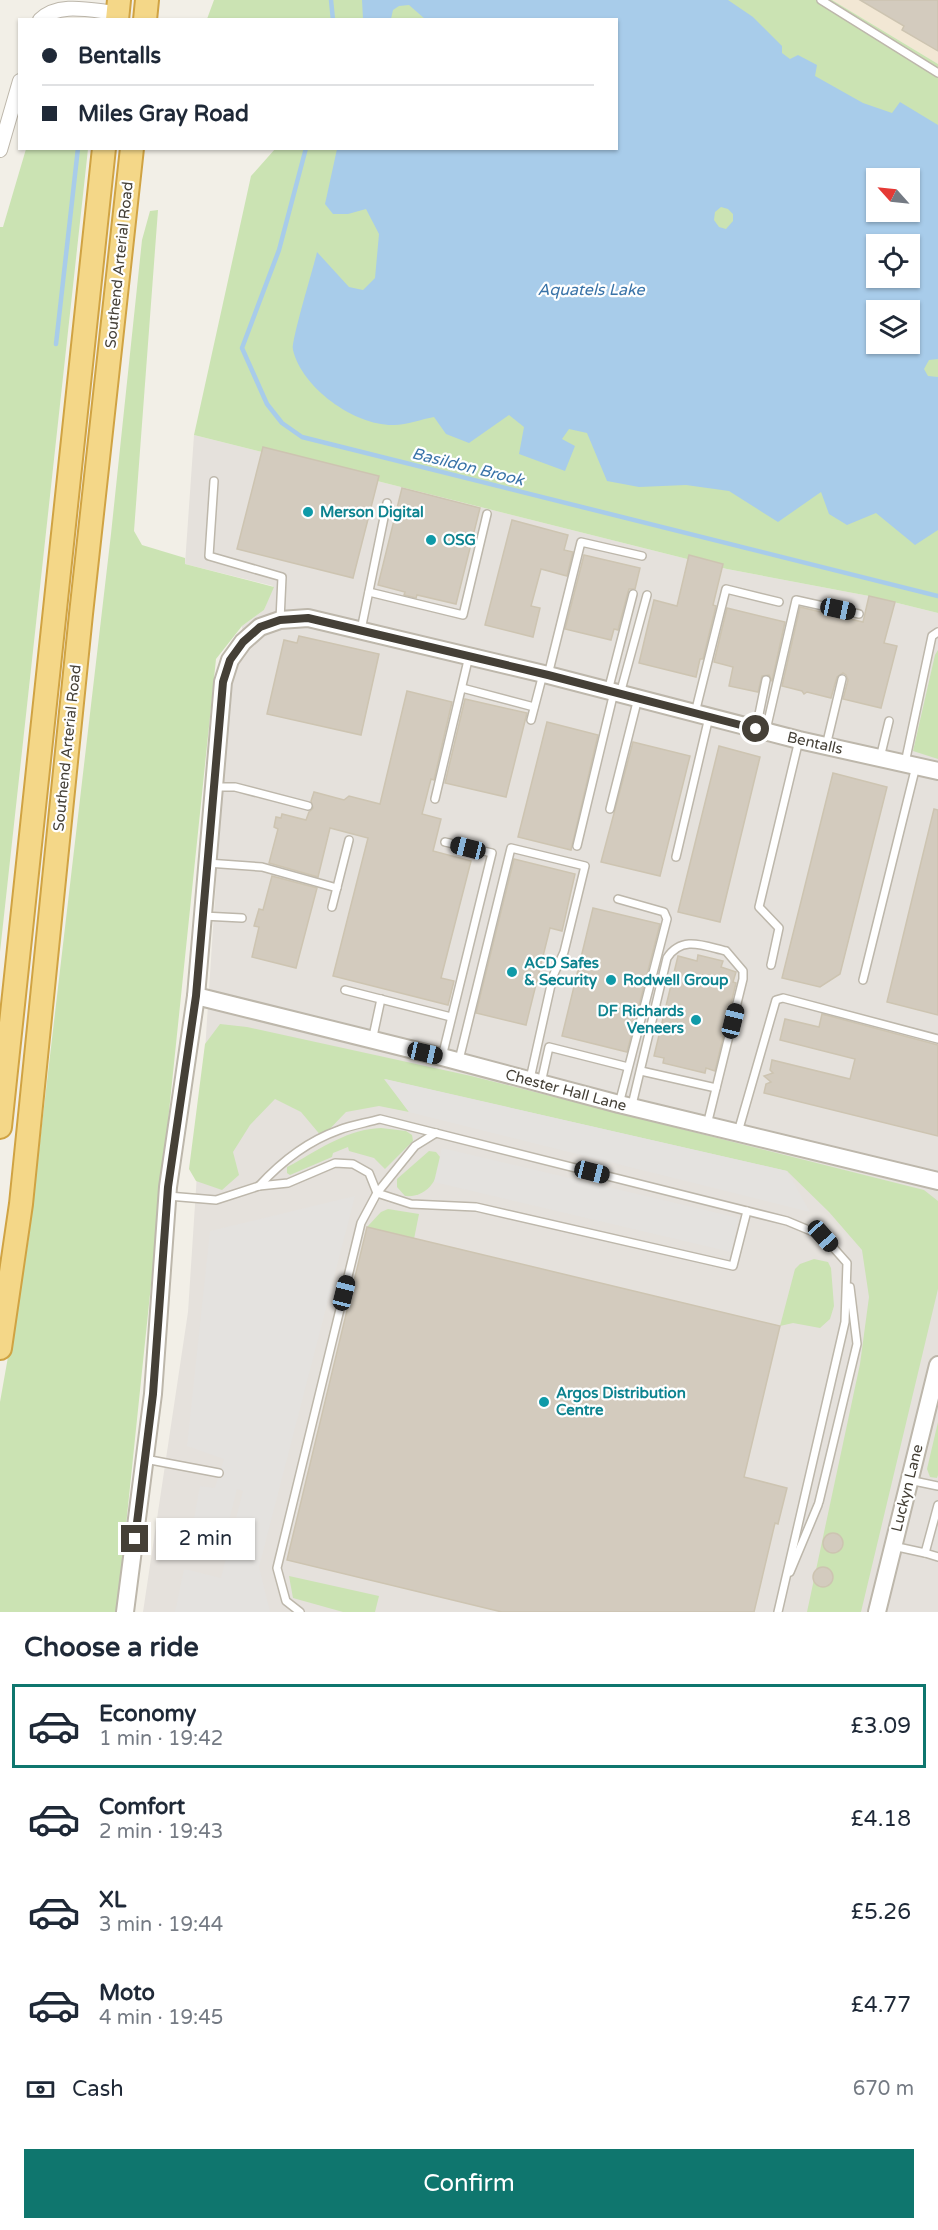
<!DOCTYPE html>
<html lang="en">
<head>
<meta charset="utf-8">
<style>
  :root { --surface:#fff; --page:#f6f6f7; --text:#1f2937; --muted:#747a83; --line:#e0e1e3; --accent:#0f766e }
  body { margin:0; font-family:"Varela Round",sans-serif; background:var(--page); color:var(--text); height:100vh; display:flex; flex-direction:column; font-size:22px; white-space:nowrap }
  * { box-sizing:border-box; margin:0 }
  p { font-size:20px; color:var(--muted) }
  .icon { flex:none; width:33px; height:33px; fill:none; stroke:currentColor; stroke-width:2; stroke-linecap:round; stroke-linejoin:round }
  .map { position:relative; height:1612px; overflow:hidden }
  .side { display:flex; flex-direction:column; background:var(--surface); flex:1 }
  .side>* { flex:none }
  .top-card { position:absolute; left:18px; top:18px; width:600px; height:132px; border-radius:0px; box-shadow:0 2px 4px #0004; display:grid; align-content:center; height:132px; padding:0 24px; background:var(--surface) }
  .needle { width:39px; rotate:297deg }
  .controls { position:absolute; left:866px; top:168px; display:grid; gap:12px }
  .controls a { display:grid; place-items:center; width:54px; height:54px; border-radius:0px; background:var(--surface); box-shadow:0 2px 4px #0004; font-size:30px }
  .end { position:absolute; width:27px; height:27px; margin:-14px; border:8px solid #454037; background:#fff; box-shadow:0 0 0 3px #fff }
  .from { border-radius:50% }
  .bubble { position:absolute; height:42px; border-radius:0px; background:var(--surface); box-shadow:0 2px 4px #0004; font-size:20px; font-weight:600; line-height:42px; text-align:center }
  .car { position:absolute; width:18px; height:36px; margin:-18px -9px; border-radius:8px; box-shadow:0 0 4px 2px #0007; background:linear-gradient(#222 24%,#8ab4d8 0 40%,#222 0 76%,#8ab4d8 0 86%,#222 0) }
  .top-card b { display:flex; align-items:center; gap:21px; height:57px; font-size:22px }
  .top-card b+b { border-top:2px solid var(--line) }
  .top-card i { width:15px; height:15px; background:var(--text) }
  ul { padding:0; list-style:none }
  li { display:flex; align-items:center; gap:18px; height:84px; margin:0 12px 9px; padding:0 12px; border:3px solid transparent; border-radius:0px }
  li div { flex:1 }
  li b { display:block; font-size:22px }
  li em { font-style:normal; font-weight:600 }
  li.active { border-color:var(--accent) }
  li>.icon { width:54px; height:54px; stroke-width:1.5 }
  h2 { padding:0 24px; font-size:27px; line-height:72px }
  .pay { display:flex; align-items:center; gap:15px; height:66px; padding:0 24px; font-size:22px }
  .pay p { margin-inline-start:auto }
  .cta { display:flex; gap:12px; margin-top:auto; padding:12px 24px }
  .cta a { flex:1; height:69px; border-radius:0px; background:var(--accent); color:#fff; font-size:24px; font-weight:600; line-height:69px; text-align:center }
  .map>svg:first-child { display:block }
  .commercial { fill:#f2e7d4 }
  .industrial { fill:#e5e1dc }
  .green { fill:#cbe3b3; fill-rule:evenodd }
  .parking { fill:#e4e2df }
  .water { fill:#a8ccea; fill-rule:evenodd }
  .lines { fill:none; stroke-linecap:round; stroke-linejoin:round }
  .stream { stroke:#a8ccea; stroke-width:4.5 }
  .building { fill:#d3cbbe; stroke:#cdc4b1; stroke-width:1.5 }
  .service-casing { stroke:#bdb7ab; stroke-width:10 }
  .minor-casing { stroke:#bdb7ab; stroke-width:16 }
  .tertiary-casing { stroke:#bdb7ab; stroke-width:20 }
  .trunk-casing { stroke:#d0a343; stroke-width:26 }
  .service { stroke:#fff; stroke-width:7 }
  .minor { stroke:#fff; stroke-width:14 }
  .tertiary { stroke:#fff; stroke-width:16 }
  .trunk { stroke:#f4d788; stroke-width:22 }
  .route { stroke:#454037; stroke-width:8 }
  .culture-dot { fill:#0f9aa8; stroke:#fff; stroke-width:2 }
  .labels { text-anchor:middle; stroke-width:4.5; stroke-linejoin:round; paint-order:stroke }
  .street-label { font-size:15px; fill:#454037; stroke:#fff }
  .culture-label { font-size:15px; font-weight:bold; fill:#0d838f; stroke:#fff; text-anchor:start }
  .water-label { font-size:16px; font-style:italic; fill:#3973a8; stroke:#fff }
</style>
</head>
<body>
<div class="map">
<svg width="938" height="1612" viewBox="0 0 938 1612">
  <rect width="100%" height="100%" fill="#f2efe7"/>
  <path class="commercial" d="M 832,0 L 938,0 L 938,64 Z"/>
  <path class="industrial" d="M 194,435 L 727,569 L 869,596 L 938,613 L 938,1612 L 143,1612 L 188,1312 L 229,683 L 243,642 L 242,626 L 264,610 L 273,586 L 185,564 Z"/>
  <g class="green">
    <path d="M 214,0 L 832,0 L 938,64 L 938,613 L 869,596 L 727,569 L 194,435 L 251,176 L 275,149 L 616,148 L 616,20 L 207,19 ZM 876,178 L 909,178 L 909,212 L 876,212 ZM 876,244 L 909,244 L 909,278 L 876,278 ZM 876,310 L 909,310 L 909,344 L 876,344 Z"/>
    <path d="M 26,149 L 88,149 L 0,952 L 0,227 L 3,227 Z"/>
    <path d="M 158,210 L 134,531 L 142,545 L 185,558 L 185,564 L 274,587 L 264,610 L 242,626 L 216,659 L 117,1612 L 0,1612 L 0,1402 L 28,1244 L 111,534 L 142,240 L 150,211 Z"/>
    <path d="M 938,650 L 938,759 L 913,751 L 935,655 Z"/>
    <path d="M 220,1024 L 247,1027 L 471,1076 L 924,1190 L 938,1201 L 938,1289 L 861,1612 L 807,1612 L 860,1364 L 869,1297 L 862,1250 L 829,1212 L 787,1171 L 385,1079 L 409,1112 L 379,1106 L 346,1112 L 322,1137 L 301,1112 L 275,1099 L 250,1125 L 233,1152 L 239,1175 L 222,1190 L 196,1181 L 189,1169 L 205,1044 Z"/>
    <path d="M 381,1128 L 406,1131 L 412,1135 L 413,1141 L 385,1169 L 374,1158 L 349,1151 L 348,1147 L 333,1153 L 332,1157 L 290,1175 L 287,1173 L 287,1167 L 293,1164 C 321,1148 349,1129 381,1128 Z"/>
    <path d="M 429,1151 L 436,1152 L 440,1157 C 440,1178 428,1198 405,1196 L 397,1187 L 397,1179 Z"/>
    <path d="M 388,1209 L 419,1214 L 414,1239 L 367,1227 L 381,1212 Z"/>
    <path d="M 814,1259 L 828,1262 L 831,1268 L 834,1306 L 830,1319 L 820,1328 L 793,1323 L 780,1326 L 795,1269 L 800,1264 Z"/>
    <path d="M 938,1422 L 938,1475 L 937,1478 L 930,1477 L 927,1469 Z"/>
    <path d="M 289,1576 L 379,1596 L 375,1612 L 343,1612 L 293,1598 Z"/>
  </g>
  <g class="parking">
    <path d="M 384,1079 L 787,1171 L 810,1212 L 409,1112 Z"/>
    <path d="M 442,1148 L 739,1218 L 731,1252 L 434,1182 Z"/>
    <path d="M 355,1196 L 259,1567 L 270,1612 L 175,1612 L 184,1569 L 221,1578 L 243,1491 L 237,1489 L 226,1532 L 193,1524 L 200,1486 L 215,1488 L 224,1459 L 187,1446 L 210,1231 Z"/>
  </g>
  <path class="water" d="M 362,0 L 728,0 L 753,17 L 782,46 L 782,53 L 790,59 L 798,55 L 817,65 L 815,76 L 863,103 L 892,113 L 900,102 L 938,125 L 938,359 L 929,360 L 924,369 L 928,376 L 938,377 L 938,530 L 915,545 L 876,513 L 847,525 L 829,514 L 821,492 L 778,522 L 729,491 L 686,485 L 639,487 L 607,481 L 587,433 L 569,429 L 562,439 L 575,446 L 565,471 L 519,454 L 524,427 L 509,415 L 469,443 L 446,434 L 434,417 C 422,419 407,425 394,425 C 355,426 302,388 293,350 C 291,341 314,266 317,252 L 349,287 L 363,290 L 375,278 L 379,234 L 366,209 L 348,214 L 333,214 L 325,204 L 337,149 L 616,148 L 616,20 L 425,19 L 409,5 L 399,6 L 393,10 L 391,19 L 363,19 ZM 876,178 L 909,178 L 909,212 L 876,212 ZM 721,207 L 728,209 L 733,214 L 733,221 L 726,229 L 719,227 L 714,220 L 715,212 ZM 876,244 L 909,244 L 909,278 L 876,278 ZM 876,310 L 909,310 L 909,344 L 876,344 Z"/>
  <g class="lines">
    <g class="stream">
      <path d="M 331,0 L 333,20"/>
      <path d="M 306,148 L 279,250 L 242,348 L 267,404 L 282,423 L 302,437 L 938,596"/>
      <path d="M 56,344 L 78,148"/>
    </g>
  </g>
  <g class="building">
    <path d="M 860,0 L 938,0 L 938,51 L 902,30 L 904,26 Z"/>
    <path d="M 263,447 L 379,476 L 353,578 L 237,549 Z"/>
    <path d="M 402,488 L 480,508 L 456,604 L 417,595 L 416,598 L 404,595 L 405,592 L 378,585 Z"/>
    <path d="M 512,520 L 568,535 L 564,550 L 573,552 L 567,576 L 541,569 L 531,606 L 540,608 L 533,637 L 485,625 Z"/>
    <path d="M 584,555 L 640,568 L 635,589 L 629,589 L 628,592 L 618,630 L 614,629 L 611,640 L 565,629 Z"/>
    <path d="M 689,555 L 723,564 L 713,605 L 716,606 L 703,659 L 700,659 L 696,677 L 639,663 L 654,600 L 677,606 Z"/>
    <path d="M 869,596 L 895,602 L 884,643 L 897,646 L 881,708 L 843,699 L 848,680 L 846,675 L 843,673 L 837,677 L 831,698 L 807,692 L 804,694 L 802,691 L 782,686 L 800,607 L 863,622 Z"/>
    <path d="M 727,608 L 785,622 L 772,681 L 769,675 L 762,676 L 758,692 L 729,686 L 733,667 L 714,662 Z"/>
    <path d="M 299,636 L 379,654 L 361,735 L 267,714 L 284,640 L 297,643 Z"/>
    <path d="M 407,691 L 452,702 L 434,780 L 431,779 L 422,814 L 441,819 L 433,851 L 471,861 L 441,978 L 454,981 L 448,1005 L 333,976 L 368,838 L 330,828 L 318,877 L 269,863 L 278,829 L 274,827 L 276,817 L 281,818 L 282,814 L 306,820 L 309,812 L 313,808 L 311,801 L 314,792 L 344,800 L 349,796 L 380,804 Z"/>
    <path d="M 465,699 L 527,713 L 506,797 L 445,783 Z"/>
    <path d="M 547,722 L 598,735 L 571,850 L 518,837 Z"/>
    <path d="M 633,742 L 690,756 L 660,876 L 601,862 Z"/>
    <path d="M 719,746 L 760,757 L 720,922 L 678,912 Z"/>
    <path d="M 833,773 L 887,787 L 840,974 L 820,987 L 782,978 Z"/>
    <path d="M 934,809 L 938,810 L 938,1015 L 887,1002 Z"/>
    <path d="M 514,859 L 575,874 L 562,931 L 550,928 L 526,1025 L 476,1013 Z"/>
    <path d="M 272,876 L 317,888 L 296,968 L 252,957 L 259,927 L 254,926 L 259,909 L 263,910 Z"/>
    <path d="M 593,908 L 660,924 L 627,1052 L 562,1036 Z"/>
    <path d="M 698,955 L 723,961 L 721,967 L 736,972 L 733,982 L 736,983 L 715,1071 L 706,1068 L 705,1073 L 663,1063 L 664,1058 L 654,1056 L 678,956 L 697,961 Z"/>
    <path d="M 822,1014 L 938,1045 L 938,1136 L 764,1093 L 766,1084 L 771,1082 L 764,1076 L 773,1073 L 770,1070 L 772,1060 L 850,1079 L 855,1059 L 780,1040 L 785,1019 L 819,1027 Z"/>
    <path d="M 367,1227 L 780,1326 L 744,1477 L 787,1488 L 778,1524 L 775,1523 L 754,1612 L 502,1612 L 287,1560 Z"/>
    <circle cx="833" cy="1543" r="10"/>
    <circle cx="823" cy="1577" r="10"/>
  </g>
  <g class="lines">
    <g class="service-casing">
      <g id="service">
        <path d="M 821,0 L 938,73"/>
        <path d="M 214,481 L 209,556 L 282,577 L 280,620"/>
        <path d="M 369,592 L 463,615 L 487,514"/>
        <path d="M 361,630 L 387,503"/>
        <path d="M 548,675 L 581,542 L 642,556"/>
        <path d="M 462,688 L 534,707"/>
        <path d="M 608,691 L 633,594"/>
        <path d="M 620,694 L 647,595"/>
        <path d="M 695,713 L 726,589 L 779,602"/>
        <path d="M 531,720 L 543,674"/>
        <path d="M 756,729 L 766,680"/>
        <path d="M 766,730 L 796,600 L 859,614"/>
        <path d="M 826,746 L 842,679"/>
        <path d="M 880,758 L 889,721"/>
        <path d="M 905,763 L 932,636 L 938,632"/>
        <path d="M 214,787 L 235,787 L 308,806"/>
        <path d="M 435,799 L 469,656"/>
        <path d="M 610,809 L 638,698"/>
        <path d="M 577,846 L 614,692"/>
        <path d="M 676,857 L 709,717"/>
        <path d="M 207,863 L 262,867 L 337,888"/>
        <path d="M 618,899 L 664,912 L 667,919 L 619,1104"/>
        <path d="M 332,907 L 349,840"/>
        <path d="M 203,916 L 242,918"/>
        <path d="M 771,965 L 779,928 L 759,907 L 799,740"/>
        <path d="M 863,980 L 916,766"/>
        <path d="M 345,990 L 451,1017"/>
        <path d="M 372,1041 L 381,999"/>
        <path d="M 442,1057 L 492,853 L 445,842"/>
        <path d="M 459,1060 L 511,848 L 585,866 L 564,952 L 553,976 L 530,1079"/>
        <path d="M 641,1071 L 716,1088"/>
        <path d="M 541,1083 L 549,1047 L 628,1067"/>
        <path d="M 632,1105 L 667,958 C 682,935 704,946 726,951 L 743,971 L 743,979 L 707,1125"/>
        <path d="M 738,1132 L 776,1000 L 783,998 L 938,1039"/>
        <path d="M 259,1186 C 281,1162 308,1141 339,1130 C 352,1125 366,1123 380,1119 L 787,1221 L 823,1236 L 847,1263 L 845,1322 L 778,1612"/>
        <path d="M 168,1196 L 216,1200 L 259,1186 L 288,1183 L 335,1163 L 353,1164 L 369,1173 L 377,1193 L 411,1204 L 476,1207 L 733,1266 L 747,1211"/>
        <path d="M 145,1459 L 219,1473"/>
        <path d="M 909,1480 L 938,1486"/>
        <path d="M 819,1502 L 857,1344 L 850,1287"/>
        <path d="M 893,1546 L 925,1553 L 938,1505"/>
        <path d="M 925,1553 L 938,1557"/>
        <path d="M 790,1572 L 818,1505"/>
        <path d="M 300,1612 L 286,1601 L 277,1568 L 361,1223 L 377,1193 L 415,1146 L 436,1133"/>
      </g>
    </g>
    <g class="minor-casing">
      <g id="minor">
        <path d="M 40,20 C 59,1 93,11 118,13"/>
        <path d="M 0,150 L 20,81"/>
      </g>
    </g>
    <g class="tertiary-casing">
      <g id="tertiary">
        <path d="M 196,996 L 442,1057 L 619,1104 L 938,1181"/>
        <path d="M 125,1612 L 153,1394 L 168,1187 L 196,996 L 223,682 L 230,660 L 243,642 L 260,627 L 280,620 L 308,618 L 548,675 L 799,740 L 938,771"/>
        <path d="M 877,1612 L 938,1365"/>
      </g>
    </g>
    <g class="trunk-casing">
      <g id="trunk">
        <path d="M 117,20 L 119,0"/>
        <path d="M 145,20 L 147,0"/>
        <path d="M 0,1127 L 104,148"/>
        <path d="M 0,1348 L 21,1204 L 81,614 L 132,148"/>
      </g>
    </g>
    <use href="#service" class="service"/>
    <use href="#minor" class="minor"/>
    <use href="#tertiary" class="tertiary"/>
    <use href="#trunk" class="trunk"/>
  </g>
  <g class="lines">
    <path class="route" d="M 135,1539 L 153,1394 L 168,1187 L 196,996 L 223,682 L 230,660 L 243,642 L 260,627 L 280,620 L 308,618 L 548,675 L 756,729"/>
  </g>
  <g class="culture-dot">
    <circle cx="308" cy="512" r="6"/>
    <circle cx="431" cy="540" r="6"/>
    <circle cx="512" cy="972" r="6"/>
    <circle cx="611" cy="980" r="6"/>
    <circle cx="696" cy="1020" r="6"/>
    <circle cx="544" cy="1402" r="6"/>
  </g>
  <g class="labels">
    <g class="street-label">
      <text transform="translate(119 265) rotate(-84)" y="5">Southend Arterial Road</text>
      <text transform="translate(815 743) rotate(13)" y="5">Bentalls</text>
      <text transform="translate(67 748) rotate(-84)" y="5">Southend Arterial Road</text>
      <text transform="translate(566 1090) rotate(15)" y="5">Chester Hall Lane</text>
      <text transform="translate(907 1488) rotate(-76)" y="5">Luckyn Lane</text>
    </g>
    <g class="culture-label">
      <text x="320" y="517">Merson Digital</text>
      <text x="443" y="545">OSG</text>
      <text x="524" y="968">ACD Safes<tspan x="524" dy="17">&amp; Security</tspan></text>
      <text x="623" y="985">Rodwell Group</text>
      <text x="684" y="1016" text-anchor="end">DF Richards<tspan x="684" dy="17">Veneers</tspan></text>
      <text x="556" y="1398">Argos Distribution<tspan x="556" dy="17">Centre</tspan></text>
    </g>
    <g class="water-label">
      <text x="591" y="295">Aquatels Lake</text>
      <text transform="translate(468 466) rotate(14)" y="6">Basildon Brook</text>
    </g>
  </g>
</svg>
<div class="controls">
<a><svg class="needle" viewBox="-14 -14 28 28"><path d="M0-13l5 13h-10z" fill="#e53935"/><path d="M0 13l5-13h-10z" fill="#747a83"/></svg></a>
<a><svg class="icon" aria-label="locate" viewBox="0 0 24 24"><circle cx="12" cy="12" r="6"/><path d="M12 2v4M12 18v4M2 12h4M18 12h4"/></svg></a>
<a><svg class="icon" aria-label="layers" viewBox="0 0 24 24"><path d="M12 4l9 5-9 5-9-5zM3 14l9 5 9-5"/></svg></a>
</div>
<i class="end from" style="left:756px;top:729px"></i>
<i class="end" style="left:135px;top:1539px"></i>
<div class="bubble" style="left:156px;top:1518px;width:99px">2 min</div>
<i class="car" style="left:838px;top:609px;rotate:102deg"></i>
<i class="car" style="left:468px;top:848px;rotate:284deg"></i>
<i class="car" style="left:733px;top:1021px;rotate:14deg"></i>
<i class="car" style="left:425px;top:1053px;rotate:103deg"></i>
<i class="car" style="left:592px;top:1172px;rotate:104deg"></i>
<i class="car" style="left:823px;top:1236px;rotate:138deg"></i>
<i class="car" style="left:344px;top:1293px;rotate:14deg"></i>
<div class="top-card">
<b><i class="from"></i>Bentalls</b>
<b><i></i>Miles Gray Road</b>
</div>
</div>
<section class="side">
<h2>Choose a ride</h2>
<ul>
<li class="active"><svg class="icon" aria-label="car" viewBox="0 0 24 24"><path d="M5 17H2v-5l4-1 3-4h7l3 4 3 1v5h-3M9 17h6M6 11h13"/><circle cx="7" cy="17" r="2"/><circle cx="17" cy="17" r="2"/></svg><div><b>Economy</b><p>1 min · 19:42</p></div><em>£3.09</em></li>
<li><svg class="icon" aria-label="car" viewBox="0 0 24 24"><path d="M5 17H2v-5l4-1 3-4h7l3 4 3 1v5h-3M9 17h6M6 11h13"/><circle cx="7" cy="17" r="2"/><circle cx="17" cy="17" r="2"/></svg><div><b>Comfort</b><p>2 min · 19:43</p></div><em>£4.18</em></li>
<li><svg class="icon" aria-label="car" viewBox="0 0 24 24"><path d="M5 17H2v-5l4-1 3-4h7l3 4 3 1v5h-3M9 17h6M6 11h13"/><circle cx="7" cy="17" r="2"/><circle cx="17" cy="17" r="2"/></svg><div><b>XL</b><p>3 min · 19:44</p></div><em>£5.26</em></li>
<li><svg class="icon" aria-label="car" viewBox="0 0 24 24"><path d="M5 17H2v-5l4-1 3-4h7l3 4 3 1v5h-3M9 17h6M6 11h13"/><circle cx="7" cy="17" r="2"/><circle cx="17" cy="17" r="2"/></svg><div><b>Moto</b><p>4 min · 19:45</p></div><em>£4.77</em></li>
</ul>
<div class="pay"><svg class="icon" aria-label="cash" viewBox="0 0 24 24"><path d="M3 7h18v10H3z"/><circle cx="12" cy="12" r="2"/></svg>Cash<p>670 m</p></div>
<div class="cta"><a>Confirm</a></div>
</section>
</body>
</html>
